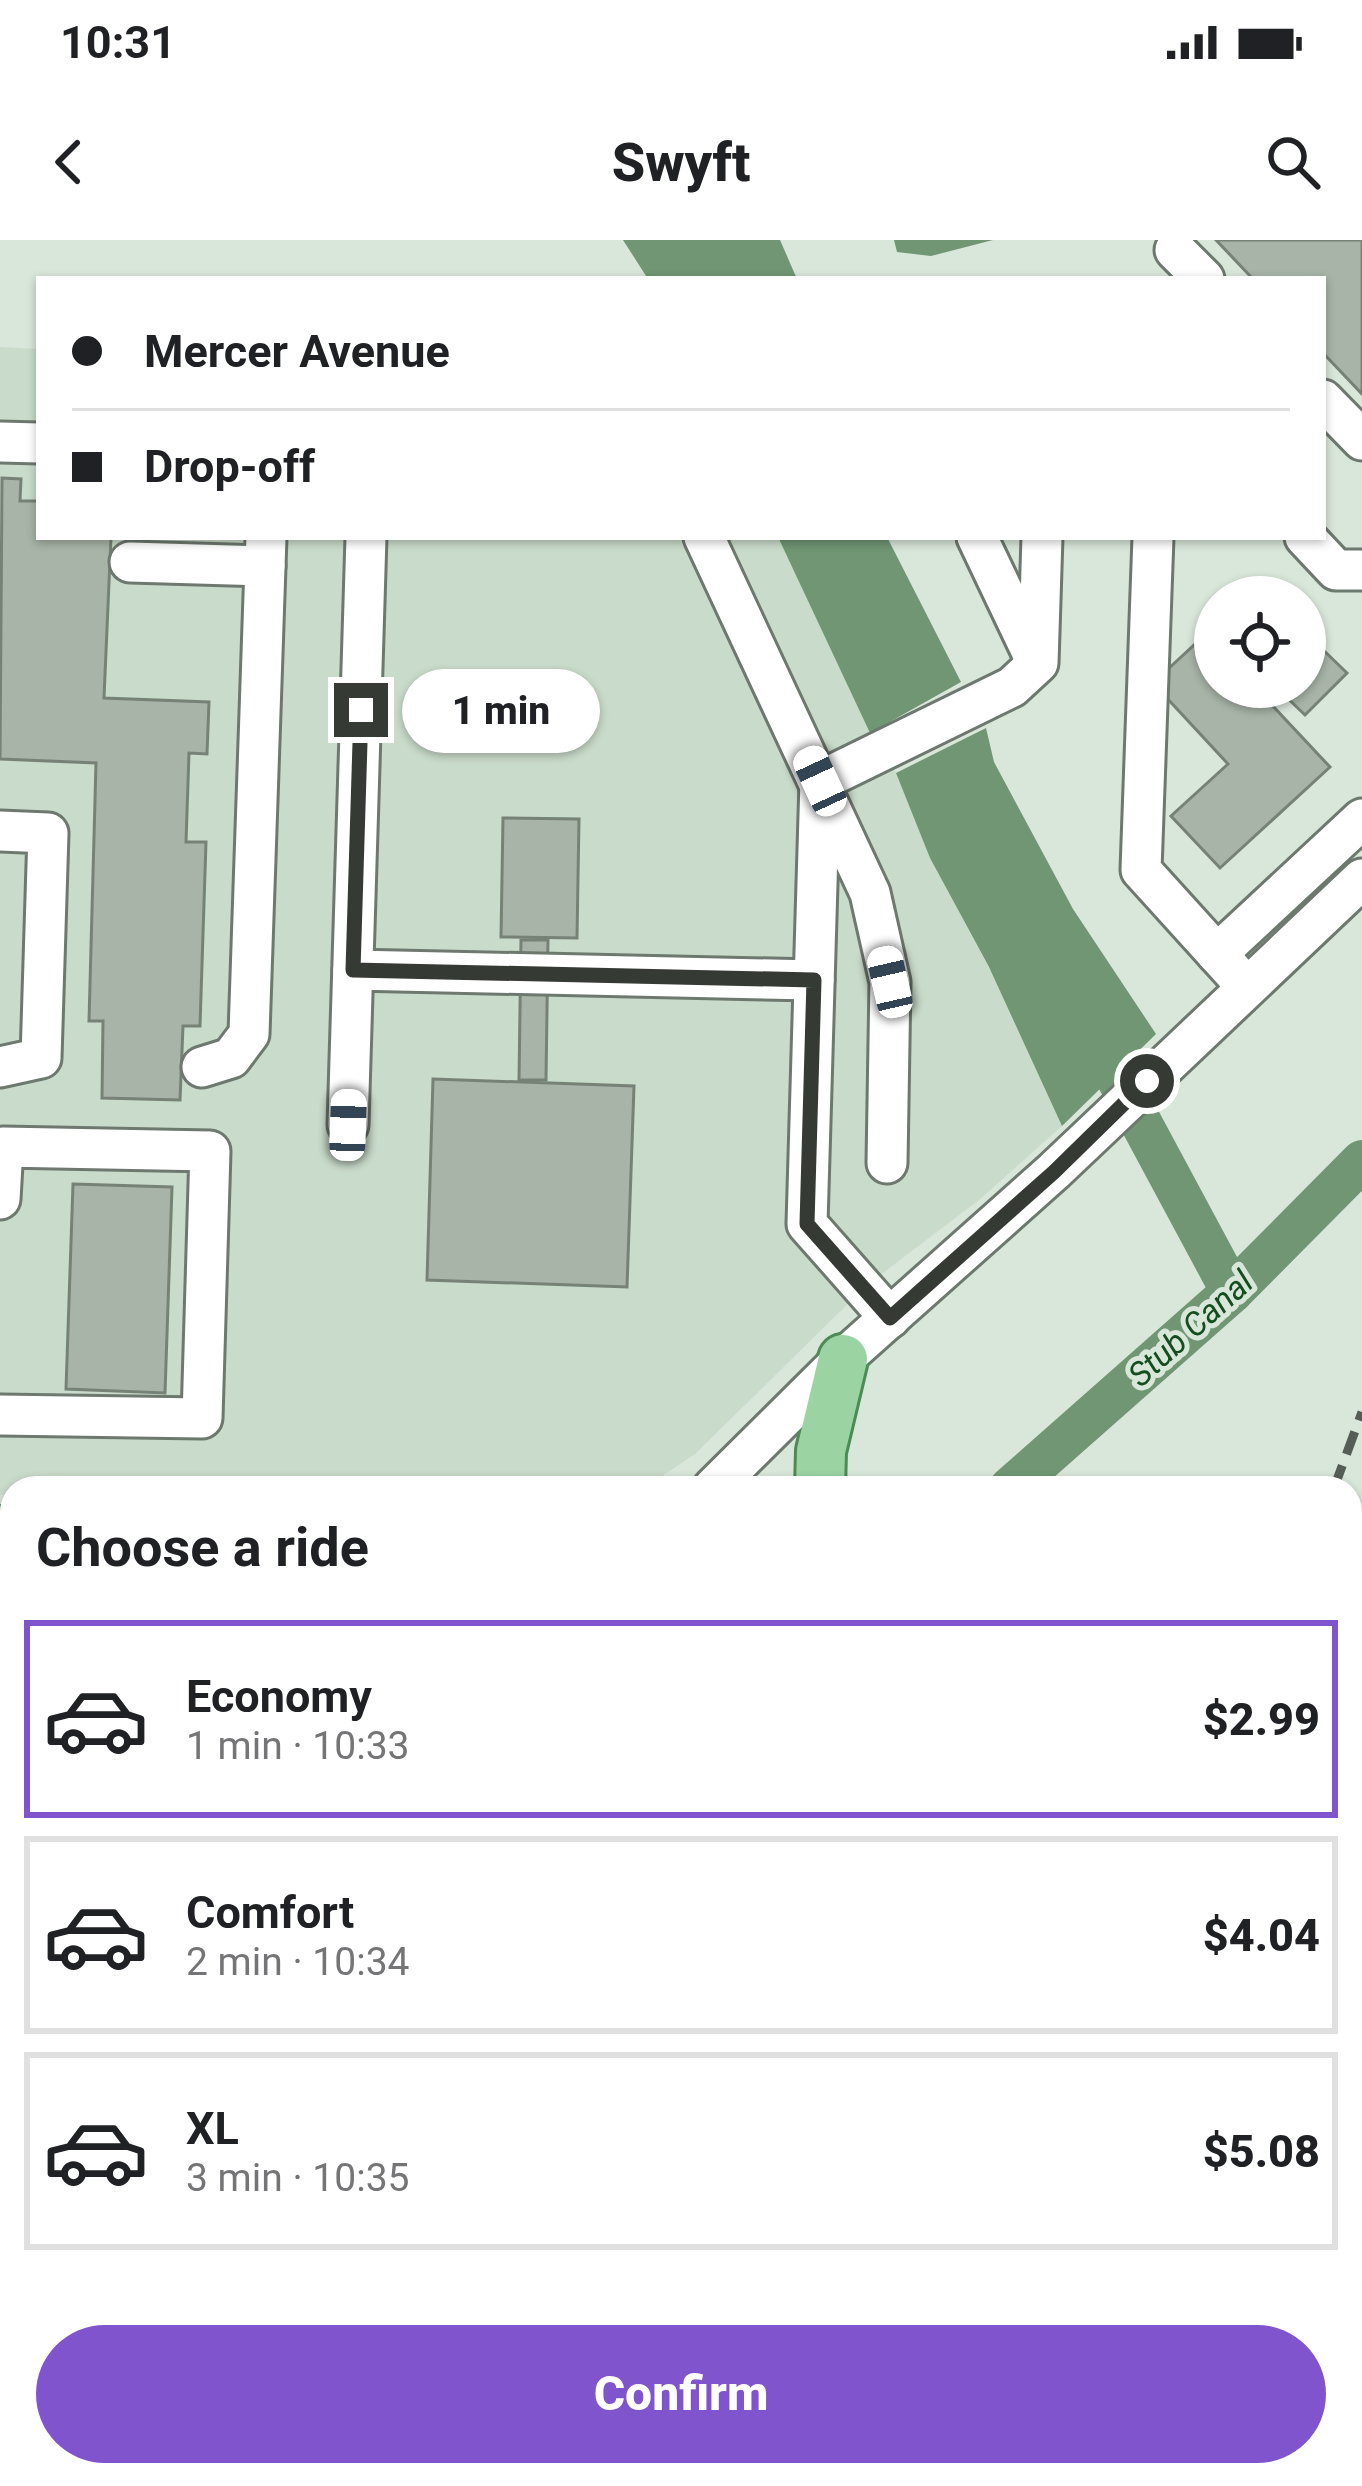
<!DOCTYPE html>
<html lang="en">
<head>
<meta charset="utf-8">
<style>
  :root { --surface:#fff; --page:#f2f2f2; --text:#202124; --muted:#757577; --line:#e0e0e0; --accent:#8054cd }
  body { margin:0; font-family:Roboto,sans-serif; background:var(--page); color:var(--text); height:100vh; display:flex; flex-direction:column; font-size:45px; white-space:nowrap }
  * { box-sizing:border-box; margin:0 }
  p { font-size:39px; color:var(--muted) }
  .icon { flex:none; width:66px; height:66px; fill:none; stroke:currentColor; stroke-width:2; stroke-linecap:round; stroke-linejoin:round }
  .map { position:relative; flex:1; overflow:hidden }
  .sheet { position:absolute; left:0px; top:1236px; width:1362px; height:1011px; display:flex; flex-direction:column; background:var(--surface); border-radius:36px 36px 0 0; box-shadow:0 3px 9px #0004 }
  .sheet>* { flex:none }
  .hud { position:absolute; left:36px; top:36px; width:1290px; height:264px; border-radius:0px; box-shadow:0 3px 9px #0004; display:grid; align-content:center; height:264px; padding:0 36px; background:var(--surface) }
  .tools { position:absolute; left:1194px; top:336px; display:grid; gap:24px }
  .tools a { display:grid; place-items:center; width:132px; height:132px; border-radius:50%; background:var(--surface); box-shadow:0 3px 9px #0004; font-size:60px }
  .end { position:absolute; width:54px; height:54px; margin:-27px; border:15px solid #353a35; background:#fff; box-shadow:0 0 0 6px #fff }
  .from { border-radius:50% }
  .bubble { position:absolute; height:84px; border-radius:42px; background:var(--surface); box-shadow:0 3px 9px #0004; font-size:39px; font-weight:800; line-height:84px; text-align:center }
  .car { position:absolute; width:36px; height:72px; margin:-36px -18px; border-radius:15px; box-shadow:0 0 9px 3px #0007; background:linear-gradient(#fff 24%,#345 0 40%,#fff 0 76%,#345 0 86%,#fff 0) }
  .hud b { display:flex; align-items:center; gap:42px; height:114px; font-size:45px }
  .hud b+b { border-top:3px solid var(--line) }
  .hud i { width:30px; height:30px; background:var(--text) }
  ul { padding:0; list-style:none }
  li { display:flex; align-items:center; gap:36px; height:198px; margin:0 24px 18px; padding:0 12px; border:6px solid var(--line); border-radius:0px }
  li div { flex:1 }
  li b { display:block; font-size:45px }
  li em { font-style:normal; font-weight:800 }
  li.on { border-color:var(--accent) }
  li>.icon { width:108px; height:108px; stroke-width:1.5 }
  h2 { padding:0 36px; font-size:54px; line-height:144px }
  .primary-button { display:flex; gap:24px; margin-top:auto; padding:24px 36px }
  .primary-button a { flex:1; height:138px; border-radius:72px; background:var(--accent); color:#fff; font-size:48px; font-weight:800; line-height:138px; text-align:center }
  .status { display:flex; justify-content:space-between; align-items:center; height:84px; padding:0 60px; background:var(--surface); direction:ltr }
  .status svg { height:33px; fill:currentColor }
  header { display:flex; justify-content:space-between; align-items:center; height:156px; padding:0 36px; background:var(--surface); font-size:54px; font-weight:800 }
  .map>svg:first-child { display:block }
  .built { fill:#c9dbca }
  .green { fill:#bcdbbe }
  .water { fill:#709673 }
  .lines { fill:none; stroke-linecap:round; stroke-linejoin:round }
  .canal { stroke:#709673; stroke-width:42 }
  .building { fill:#a8b4a8; stroke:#778277; stroke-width:3 }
  .minor-casing { stroke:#6d786e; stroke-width:45 }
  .major-casing { stroke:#4c8b54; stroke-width:54 }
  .highway-casing { stroke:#4c8b54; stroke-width:63 }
  .minor { stroke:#fff; stroke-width:39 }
  .major { stroke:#9bd3a3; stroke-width:48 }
  .highway { stroke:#59b665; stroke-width:57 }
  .rail { stroke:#565d56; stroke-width:9; stroke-dasharray:24 12; stroke-linecap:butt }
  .highway-bridge-casing { stroke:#4c8b54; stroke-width:63; stroke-linecap:butt }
  .highway-bridge { stroke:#59b665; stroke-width:57 }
  .route { stroke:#353a35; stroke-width:15 }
  .labels { text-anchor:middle; stroke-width:10; stroke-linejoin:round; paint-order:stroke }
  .water-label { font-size:33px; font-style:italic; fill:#144e1f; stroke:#d9e6da }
</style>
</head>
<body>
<div class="status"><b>10:31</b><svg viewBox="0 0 49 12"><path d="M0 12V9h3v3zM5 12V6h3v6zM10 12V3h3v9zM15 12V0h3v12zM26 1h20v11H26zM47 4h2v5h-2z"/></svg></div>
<header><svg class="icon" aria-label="back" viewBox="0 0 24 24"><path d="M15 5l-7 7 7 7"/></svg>Swyft<svg class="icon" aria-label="search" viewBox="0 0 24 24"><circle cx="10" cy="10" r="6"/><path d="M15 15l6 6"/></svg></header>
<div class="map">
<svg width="1362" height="2246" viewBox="0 0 1362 2246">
  <rect width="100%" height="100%" fill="#d9e6da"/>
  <g class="built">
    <path d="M 0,107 L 39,109 L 39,297 L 778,297 L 870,493 L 896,533 L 930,618 L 1004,756 L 1062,886 L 979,960 L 867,1045 L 695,1214 L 644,1248 L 12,1248 L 12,1256 L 0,1255 Z"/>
    <path d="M 0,1439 L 12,1440 L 12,1827 L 0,1839 Z"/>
  </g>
  <path class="green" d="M 12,1827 L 12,2235 L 211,2235 L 201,2246 L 0,2246 L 0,1839 Z"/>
  <g class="water">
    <path d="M 623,0 L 780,0 L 797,39 L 648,39 Z"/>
    <path d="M 894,0 L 993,0 L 931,16 L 897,12 Z"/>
    <path d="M 778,297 L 887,297 L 961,442 L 870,493 Z"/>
    <path d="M 986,488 L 994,522 L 1073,669 L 1156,794 L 1062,886 L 989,727 L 930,618 L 896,533 Z"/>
  </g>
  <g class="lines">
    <g class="canal">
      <path d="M 1088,784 L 1232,1052"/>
      <path d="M 1010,1248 L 1232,1052 L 1362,921"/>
      <path d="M 0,2209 L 12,2197"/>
    </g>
  </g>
  <g class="building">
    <path d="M 1216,0 L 1362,0 L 1362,154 L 1323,113 L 1323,39 L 1253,39 Z"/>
    <path d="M 2,238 L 21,239 L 20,261 L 39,261 L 39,297 L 111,297 L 104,458 L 209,462 L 207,514 L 189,513 L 186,602 L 206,602 L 200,786 L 183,786 L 180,860 L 102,858 L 103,781 L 89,781 L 96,523 L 0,519 Z"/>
    <path d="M 1206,394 L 1215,404 L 1215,447 L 1255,447 L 1330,527 L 1220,628 L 1171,576 L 1228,524 L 1153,443 Z"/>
    <path d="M 1317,404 L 1347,433 L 1305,475 L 1276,447 L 1305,447 L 1305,416 Z"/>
    <path d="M 503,578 L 579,579 L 577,698 L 501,697 Z"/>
    <path d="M 521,700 L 548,700 L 546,840 L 519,840 Z"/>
    <path d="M 433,839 L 634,846 L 627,1047 L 427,1040 Z"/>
    <path d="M 73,944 L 172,947 L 165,1153 L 66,1149 Z"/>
    <path d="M 0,1569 L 12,1570 L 12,1638 L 0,1638 Z"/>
    <path d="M 1350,1912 L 1362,1913 L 1362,2246 L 1243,2246 L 1243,2235 L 1350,2235 Z"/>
  </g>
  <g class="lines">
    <g class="minor-casing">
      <g id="minor">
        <path d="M 1175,10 L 1204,39"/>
        <path d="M 1323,160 L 1362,200"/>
        <path d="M 0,202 L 39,203"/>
        <path d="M 704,297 L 870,653 L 890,742 L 887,923"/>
        <path d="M 977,297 L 1035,419"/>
        <path d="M 1153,297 L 1141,630 L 1247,747"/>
        <path d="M 1305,297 L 1336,330 L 1362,330"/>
        <path d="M 130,322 L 265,326"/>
        <path d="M 0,591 L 48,593 L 41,818 L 0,827"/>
        <path d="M 1217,714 L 1362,579"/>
        <path d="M 353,730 L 814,740"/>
        <path d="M 202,827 L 231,818 L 249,794 L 266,297"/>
        <path d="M 348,885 L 366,297"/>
        <path d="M 0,959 L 3,907 L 210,911 L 202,1178 L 0,1175"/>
        <path d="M 890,1078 L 807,984 L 820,541 L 1012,447 L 1038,423 L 1042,297"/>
        <path d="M 713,1248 L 843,1119 L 1054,931 L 1362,639"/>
        <path d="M 0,1561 L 12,1562"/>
        <path d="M 0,1750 L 12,1738"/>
        <path d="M 1018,2235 L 1019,2246"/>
        <path d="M 750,2246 L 750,2235"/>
        <path d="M 944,2246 L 944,2235"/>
      </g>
    </g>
    <g class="major-casing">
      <g id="major">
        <path d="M 820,1248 L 821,1211 L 843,1119"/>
        <path d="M 0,1291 L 12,1292"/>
        <path d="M 1350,1370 L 1362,1370"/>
        <path d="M 0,1406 L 12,1407"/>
        <path d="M 1350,1484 L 1362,1484"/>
      </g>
    </g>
    <g class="highway-casing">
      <g id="highway">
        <path d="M 1350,1594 L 1362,1594"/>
        <path d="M 1350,1676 L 1362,1675"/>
        <path d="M 1350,1732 L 1362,1731"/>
        <path d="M 1350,1793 L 1362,1791"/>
        <path d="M 251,2246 L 263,2235"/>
        <path d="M 334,2246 L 346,2235"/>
      </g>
    </g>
    <use href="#minor" class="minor"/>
    <use href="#major" class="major"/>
    <use href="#highway" class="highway"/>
    <g class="rail">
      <path d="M 1334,1248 L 1362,1172"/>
      <path d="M 1350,1295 L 1362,1261"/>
      <path d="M 1117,2246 L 1118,2235"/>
      <path d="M 1137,2246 L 1138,2235"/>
    </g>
    <g class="highway-bridge-casing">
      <path id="highway-bridge" d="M 412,2246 L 424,2235"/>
    </g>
    <use href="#highway-bridge" class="highway-bridge"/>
  </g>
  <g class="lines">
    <path class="route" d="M 361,470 L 353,730 L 814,740 L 807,984 L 890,1078 L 1054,932 L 1147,841"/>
  </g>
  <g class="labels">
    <g class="water-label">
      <text transform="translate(1190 1088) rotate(-42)" y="12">Stub Canal</text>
    </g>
  </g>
</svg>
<div class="tools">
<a><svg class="icon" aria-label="locate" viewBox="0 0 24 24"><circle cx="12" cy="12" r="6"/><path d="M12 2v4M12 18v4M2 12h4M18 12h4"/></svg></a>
</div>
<i class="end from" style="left:1147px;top:841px"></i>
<i class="end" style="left:361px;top:470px"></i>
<div class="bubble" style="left:402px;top:429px;width:198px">1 min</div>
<i class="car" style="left:820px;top:541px;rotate:335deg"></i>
<i class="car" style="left:890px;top:742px;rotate:347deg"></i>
<i class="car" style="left:348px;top:885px;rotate:2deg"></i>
<div class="hud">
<b><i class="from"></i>Mercer Avenue</b>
<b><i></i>Drop-off</b>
</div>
<section class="sheet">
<h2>Choose a ride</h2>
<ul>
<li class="on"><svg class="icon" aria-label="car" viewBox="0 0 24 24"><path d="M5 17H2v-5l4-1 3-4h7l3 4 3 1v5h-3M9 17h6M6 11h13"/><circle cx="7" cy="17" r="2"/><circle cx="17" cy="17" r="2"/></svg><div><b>Economy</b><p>1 min · 10:33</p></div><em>$2.99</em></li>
<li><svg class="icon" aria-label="car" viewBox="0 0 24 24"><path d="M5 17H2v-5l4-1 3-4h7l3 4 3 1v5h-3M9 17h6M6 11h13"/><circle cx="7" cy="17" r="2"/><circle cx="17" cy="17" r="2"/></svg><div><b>Comfort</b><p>2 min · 10:34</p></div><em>$4.04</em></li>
<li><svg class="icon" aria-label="car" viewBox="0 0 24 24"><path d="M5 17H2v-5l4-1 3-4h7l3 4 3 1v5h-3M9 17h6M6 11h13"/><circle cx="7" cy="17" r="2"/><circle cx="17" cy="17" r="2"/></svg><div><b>XL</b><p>3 min · 10:35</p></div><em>$5.08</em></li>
</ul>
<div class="primary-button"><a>Confirm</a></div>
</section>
</div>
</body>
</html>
